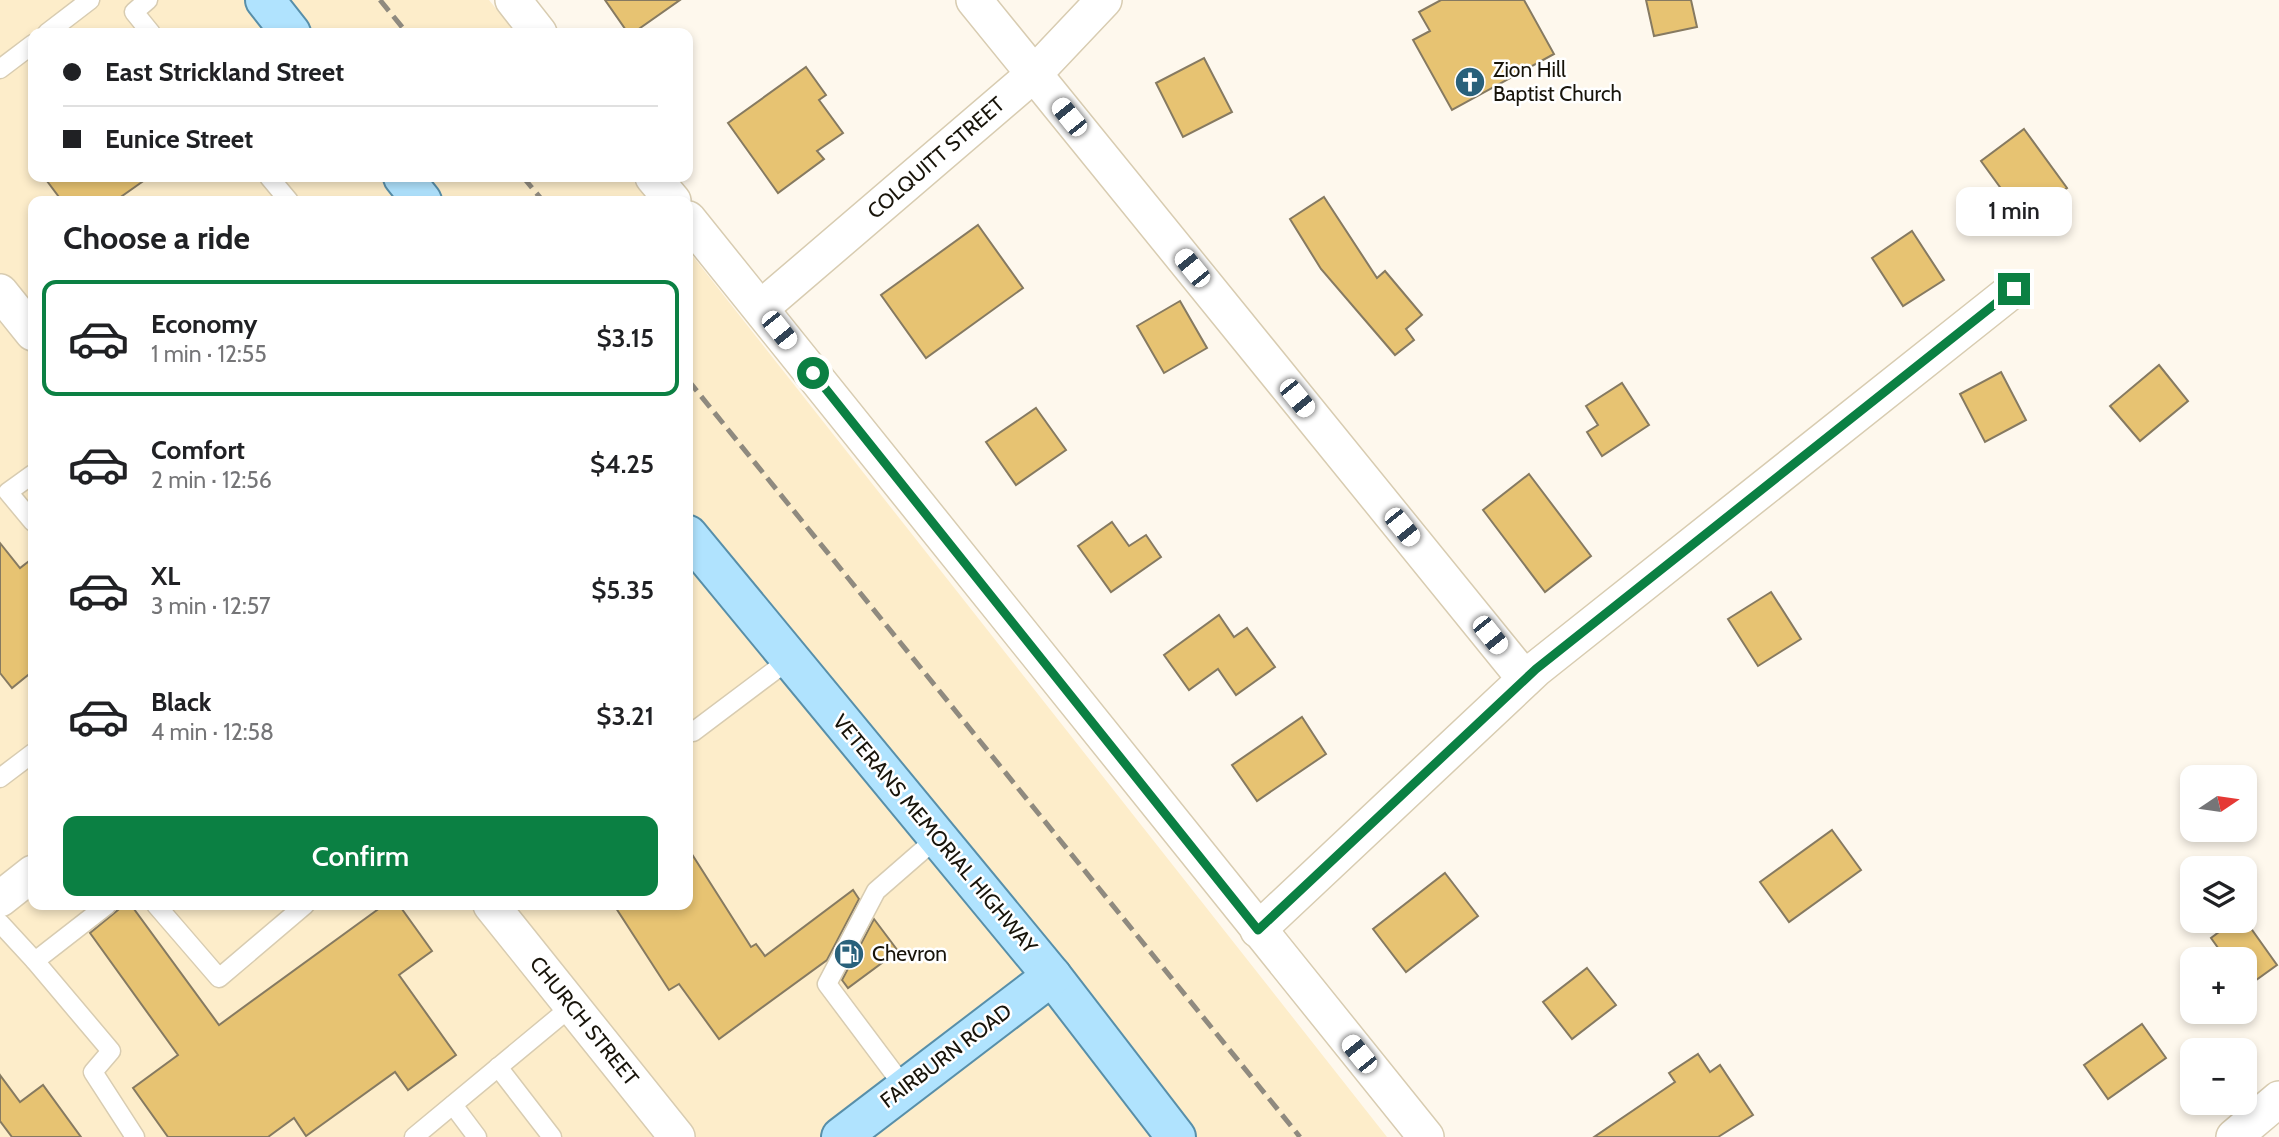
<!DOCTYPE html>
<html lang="en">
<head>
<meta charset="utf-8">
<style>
  :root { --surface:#fff; --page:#f6f6f6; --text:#202124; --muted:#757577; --line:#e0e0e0; --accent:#0b8043 }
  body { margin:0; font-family:Cabin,sans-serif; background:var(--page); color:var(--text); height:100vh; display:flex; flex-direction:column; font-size:26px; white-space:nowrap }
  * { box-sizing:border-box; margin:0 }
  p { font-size:23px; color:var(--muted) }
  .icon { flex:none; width:38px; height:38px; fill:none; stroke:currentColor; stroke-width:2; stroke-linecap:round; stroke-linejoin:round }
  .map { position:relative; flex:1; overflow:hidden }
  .panel { position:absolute; left:28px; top:196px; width:665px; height:714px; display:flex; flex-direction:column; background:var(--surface); border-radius:14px; box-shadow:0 4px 10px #0003 }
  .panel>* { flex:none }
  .top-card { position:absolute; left:28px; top:28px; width:665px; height:154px; border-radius:14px; box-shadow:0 4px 10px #0003; display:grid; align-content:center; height:154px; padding:0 35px; background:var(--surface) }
  .needle { width:46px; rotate:77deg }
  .tools { position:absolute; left:2180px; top:765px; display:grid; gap:14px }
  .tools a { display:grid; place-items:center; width:77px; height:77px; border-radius:14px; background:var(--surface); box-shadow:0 4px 10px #0003; font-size:35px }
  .end { position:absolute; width:32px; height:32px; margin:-16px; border:9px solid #0b8043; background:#fff; box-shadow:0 0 0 4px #fff }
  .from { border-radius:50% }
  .bubble { position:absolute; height:49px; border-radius:14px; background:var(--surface); box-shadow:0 4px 10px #0003; font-size:23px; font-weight:600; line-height:49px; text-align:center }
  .car { position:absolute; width:21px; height:42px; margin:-21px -10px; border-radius:9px; box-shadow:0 0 5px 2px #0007; background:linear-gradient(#fff 24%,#345 0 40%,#fff 0 76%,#345 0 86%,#fff 0) }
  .top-card b { display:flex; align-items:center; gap:24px; height:66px; font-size:26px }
  .top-card b+b { border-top:2px solid var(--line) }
  .top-card i { width:18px; height:18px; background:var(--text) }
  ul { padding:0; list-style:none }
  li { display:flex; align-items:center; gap:21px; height:116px; margin:0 14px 10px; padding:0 21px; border:4px solid transparent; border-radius:14px }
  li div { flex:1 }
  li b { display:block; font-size:26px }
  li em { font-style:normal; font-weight:600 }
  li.on { border-color:var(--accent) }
  li>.icon { width:63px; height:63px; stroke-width:1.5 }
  h2 { padding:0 35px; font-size:32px; line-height:84px }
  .action { display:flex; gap:14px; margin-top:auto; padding:14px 35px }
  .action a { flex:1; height:80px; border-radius:14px; background:var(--accent); color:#fff; font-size:28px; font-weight:600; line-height:80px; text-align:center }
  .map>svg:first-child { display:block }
  .built { fill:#fdedca }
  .building { fill:#e7c372; stroke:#867a61; stroke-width:2 }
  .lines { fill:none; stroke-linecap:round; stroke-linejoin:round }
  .service-casing { stroke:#d8ccb1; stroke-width:21 }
  .minor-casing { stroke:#d8ccb1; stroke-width:38 }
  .primary-casing { stroke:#588fa9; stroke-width:42 }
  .service { stroke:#fff; stroke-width:18 }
  .minor { stroke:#fff; stroke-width:35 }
  .primary { stroke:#b0e3fe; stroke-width:38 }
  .rail { stroke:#8f8a7f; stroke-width:5; stroke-dasharray:14 7; stroke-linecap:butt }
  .route { stroke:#0b8043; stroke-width:9 }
  .labels { text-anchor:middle; stroke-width:5; stroke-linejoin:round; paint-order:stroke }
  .poi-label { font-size:21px; fill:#18140a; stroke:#fff; text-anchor:start }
  .street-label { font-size:21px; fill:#18140a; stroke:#fff }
</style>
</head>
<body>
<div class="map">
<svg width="2279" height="1137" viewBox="0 0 2279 1137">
  <rect width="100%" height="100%" fill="#fef8ed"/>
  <path class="built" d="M 0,0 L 489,0 L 516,33 L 33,33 L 33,177 L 630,177 L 649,201 L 33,201 L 33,905 L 688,905 L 688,250 L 1387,1137 L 0,1137 Z"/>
  <g class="building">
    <path d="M 605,0 L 680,0 L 633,33 L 628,33 Z"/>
    <path d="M 1441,0 L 1524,0 L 1554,54 L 1452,110 L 1413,40 L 1430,31 L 1419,12 Z"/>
    <path d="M 1646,0 L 1691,0 L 1697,27 L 1654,36 Z"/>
    <path d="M 1204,58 L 1232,112 L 1183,137 L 1156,83 Z"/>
    <path d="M 806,67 L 826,95 L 819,100 L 843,133 L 817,151 L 824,159 L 778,193 L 728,123 Z"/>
    <path d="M 2024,129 L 2067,188 L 2024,220 L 1981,161 Z"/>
    <path d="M 44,177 L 149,177 L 115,201 L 62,201 Z"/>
    <path d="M 1324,197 L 1377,278 L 1385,271 L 1422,315 L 1406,329 L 1414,340 L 1395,355 L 1321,269 L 1290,219 Z"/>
    <path d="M 978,225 L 1023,288 L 926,358 L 881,295 Z"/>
    <path d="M 1912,231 L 1944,280 L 1903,306 L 1872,258 Z"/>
    <path d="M 1180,301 L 1207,348 L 1164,373 L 1137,326 Z"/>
    <path d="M 2159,365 L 2188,401 L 2140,441 L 2110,406 Z"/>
    <path d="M 2001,372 L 2026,420 L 1985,442 L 1960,394 Z"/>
    <path d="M 1622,383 L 1649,425 L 1602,456 L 1587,432 L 1598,425 L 1586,406 Z"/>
    <path d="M 1036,408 L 1066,450 L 1016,485 L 986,442 Z"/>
    <path d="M 1529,474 L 1591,556 L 1545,592 L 1483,510 Z"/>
    <path d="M 1112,522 L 1129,546 L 1146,535 L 1161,557 L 1111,592 L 1078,546 Z"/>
    <path d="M 0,543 L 20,568 L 33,558 L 33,671 L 12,688 L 0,673 Z"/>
    <path d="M 1771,592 L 1801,639 L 1758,666 L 1728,619 Z"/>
    <path d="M 1219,615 L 1234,637 L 1247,628 L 1275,667 L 1236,695 L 1218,669 L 1189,690 L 1164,655 Z"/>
    <path d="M 1302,717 L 1326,754 L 1257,801 L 1232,765 Z"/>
    <path d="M 1832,830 L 1861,870 L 1789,922 L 1760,882 Z"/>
    <path d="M 688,848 L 751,947 L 756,944 L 765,956 L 853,890 L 859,899 L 827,960 L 719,1039 L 679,984 L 669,990 L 614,905 L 688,905 Z"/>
    <path d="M 1445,873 L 1478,916 L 1406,972 L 1373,929 Z"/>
    <path d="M 124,905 L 131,905 L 219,1025 L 384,905 L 399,905 L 432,951 L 399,975 L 456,1055 L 408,1090 L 395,1072 L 306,1136 L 294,1118 L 268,1137 L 168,1137 L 133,1088 L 178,1055 L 90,933 Z"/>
    <path d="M 874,919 L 898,951 L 848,988 L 842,980 Z"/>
    <path d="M 2235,920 L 2245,920 L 2277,965 L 2245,988 L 2245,959 L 2226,959 L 2211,938 Z"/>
    <path d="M 1587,968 L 1616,1005 L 1572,1039 L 1543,1002 Z"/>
    <path d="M 2142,1024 L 2166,1058 L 2108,1099 L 2084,1065 Z"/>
    <path d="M 1698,1054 L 1710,1072 L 1720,1065 L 1753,1115 L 1718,1137 L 1594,1137 L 1675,1082 L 1669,1073 Z"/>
    <path d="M 0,1075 L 20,1102 L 43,1085 L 81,1137 L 12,1137 L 0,1121 Z"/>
  </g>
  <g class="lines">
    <g class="service-casing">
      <g id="service">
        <path d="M 148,0 L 134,12 L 151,33"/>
        <path d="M 47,33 L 90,0"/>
        <path d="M 0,69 L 33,44"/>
        <path d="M 269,177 L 289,201"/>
        <path d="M 33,474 L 8,492 L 33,522"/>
        <path d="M 693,732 L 790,659"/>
        <path d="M 0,778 L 33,753"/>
        <path d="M 156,905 L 219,978 L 305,905"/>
        <path d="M 0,923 L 35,961 L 111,1051 L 93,1072 L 135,1137"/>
        <path d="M 35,961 L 107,905"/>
        <path d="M 498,1067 L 552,1137"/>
        <path d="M 905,1088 L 827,984 L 876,891 L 938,837"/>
        <path d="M 453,1105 L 477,1137"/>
        <path d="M 414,1137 L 572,1006"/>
      </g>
    </g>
    <g class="minor-casing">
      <g id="minor">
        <path d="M 513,0 L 539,33"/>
        <path d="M 974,0 L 1525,679"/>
        <path d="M 653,177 L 673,201"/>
        <path d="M 688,219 L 1426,1137"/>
        <path d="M 0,292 L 33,333"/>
        <path d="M 761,308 L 1034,74 L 1104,0"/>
        <path d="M 0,899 L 33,873"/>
        <path d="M 491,905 L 677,1137"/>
        <path d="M 1258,930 L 1536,669 L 2014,289"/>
        <path d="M 2234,1137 L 2279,1099"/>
      </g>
    </g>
    <g class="primary-casing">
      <g id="primary">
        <path d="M 265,0 L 291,33"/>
        <path d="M 403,177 L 422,201"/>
        <path d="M 688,535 L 1052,976 L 1176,1137"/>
        <path d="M 841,1137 L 1052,976"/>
      </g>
    </g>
    <use href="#service" class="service"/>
    <use href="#minor" class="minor"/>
    <use href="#primary" class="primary"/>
    <g class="rail">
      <path d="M 380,0 L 407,33"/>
      <path d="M 523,177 L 543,201"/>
      <path d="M 688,380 L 1300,1137"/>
    </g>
  </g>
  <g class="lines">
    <path class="route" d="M 813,373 L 1258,930 L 1536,669 L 2014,289"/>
  </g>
  <defs>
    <g id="church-disc" transform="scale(1.575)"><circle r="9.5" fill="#29617b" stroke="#fff"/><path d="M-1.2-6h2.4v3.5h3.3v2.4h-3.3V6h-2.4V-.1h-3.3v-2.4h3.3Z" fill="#fff"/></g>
    <g id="fuel-disc" transform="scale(1.575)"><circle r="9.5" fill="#29617b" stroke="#fff"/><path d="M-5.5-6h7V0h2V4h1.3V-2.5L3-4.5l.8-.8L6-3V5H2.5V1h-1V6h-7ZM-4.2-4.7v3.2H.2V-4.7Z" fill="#fff"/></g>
  </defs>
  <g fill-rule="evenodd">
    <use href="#church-disc" x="1470" y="82"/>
    <use href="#fuel-disc" x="849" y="954"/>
  </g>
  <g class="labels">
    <g class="poi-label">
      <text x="1493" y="77">Zion Hill<tspan x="1493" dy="24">Baptist Church</tspan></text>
      <text x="872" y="961">Chevron</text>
    </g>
    <g class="street-label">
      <text transform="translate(936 158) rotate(-41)" y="7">COLQUITT STREET</text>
      <text transform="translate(935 834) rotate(50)" y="7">VETERANS MEMORIAL HIGHWAY</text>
      <text transform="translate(584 1021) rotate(51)" y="7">CHURCH STREET</text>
      <text transform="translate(946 1056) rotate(-37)" y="7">FAIRBURN ROAD</text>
    </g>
  </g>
</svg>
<div class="tools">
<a><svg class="needle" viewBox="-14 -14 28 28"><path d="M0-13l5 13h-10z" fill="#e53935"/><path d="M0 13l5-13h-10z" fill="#757577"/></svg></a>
<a><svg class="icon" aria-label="layers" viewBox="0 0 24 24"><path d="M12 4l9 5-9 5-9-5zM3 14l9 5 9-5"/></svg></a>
<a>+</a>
<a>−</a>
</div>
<i class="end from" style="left:813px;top:373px"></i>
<i class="end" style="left:2014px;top:289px"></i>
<div class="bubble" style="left:1956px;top:187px;width:116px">1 min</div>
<i class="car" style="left:1069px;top:117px;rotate:321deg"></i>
<i class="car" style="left:1192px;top:268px;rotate:321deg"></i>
<i class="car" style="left:779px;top:330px;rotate:141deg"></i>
<i class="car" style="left:1297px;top:398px;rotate:141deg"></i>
<i class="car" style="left:1402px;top:527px;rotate:141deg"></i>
<i class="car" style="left:1490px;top:635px;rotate:141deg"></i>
<i class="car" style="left:1359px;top:1054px;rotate:321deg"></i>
<div class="top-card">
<b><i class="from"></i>East Strickland Street</b>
<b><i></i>Eunice Street</b>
</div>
<section class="panel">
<h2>Choose a ride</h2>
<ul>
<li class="on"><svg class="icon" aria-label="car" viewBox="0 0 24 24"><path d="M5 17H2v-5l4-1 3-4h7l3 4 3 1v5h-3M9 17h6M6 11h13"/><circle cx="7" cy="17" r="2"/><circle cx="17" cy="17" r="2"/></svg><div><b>Economy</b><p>1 min · 12:55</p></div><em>$3.15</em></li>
<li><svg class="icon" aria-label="car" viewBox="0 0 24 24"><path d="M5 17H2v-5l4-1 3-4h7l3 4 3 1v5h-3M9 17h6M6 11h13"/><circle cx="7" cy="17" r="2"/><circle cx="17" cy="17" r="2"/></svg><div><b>Comfort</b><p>2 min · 12:56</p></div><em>$4.25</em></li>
<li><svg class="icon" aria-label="car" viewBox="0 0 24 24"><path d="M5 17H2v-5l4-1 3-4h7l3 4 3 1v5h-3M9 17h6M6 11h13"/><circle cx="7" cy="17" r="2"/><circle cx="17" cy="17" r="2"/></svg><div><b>XL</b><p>3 min · 12:57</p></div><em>$5.35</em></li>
<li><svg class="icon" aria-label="car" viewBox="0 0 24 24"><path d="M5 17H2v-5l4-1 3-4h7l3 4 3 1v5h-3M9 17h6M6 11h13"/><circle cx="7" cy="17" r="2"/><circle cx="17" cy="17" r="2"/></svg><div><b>Black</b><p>4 min · 12:58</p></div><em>$3.21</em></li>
</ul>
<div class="action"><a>Confirm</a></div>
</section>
</div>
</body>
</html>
